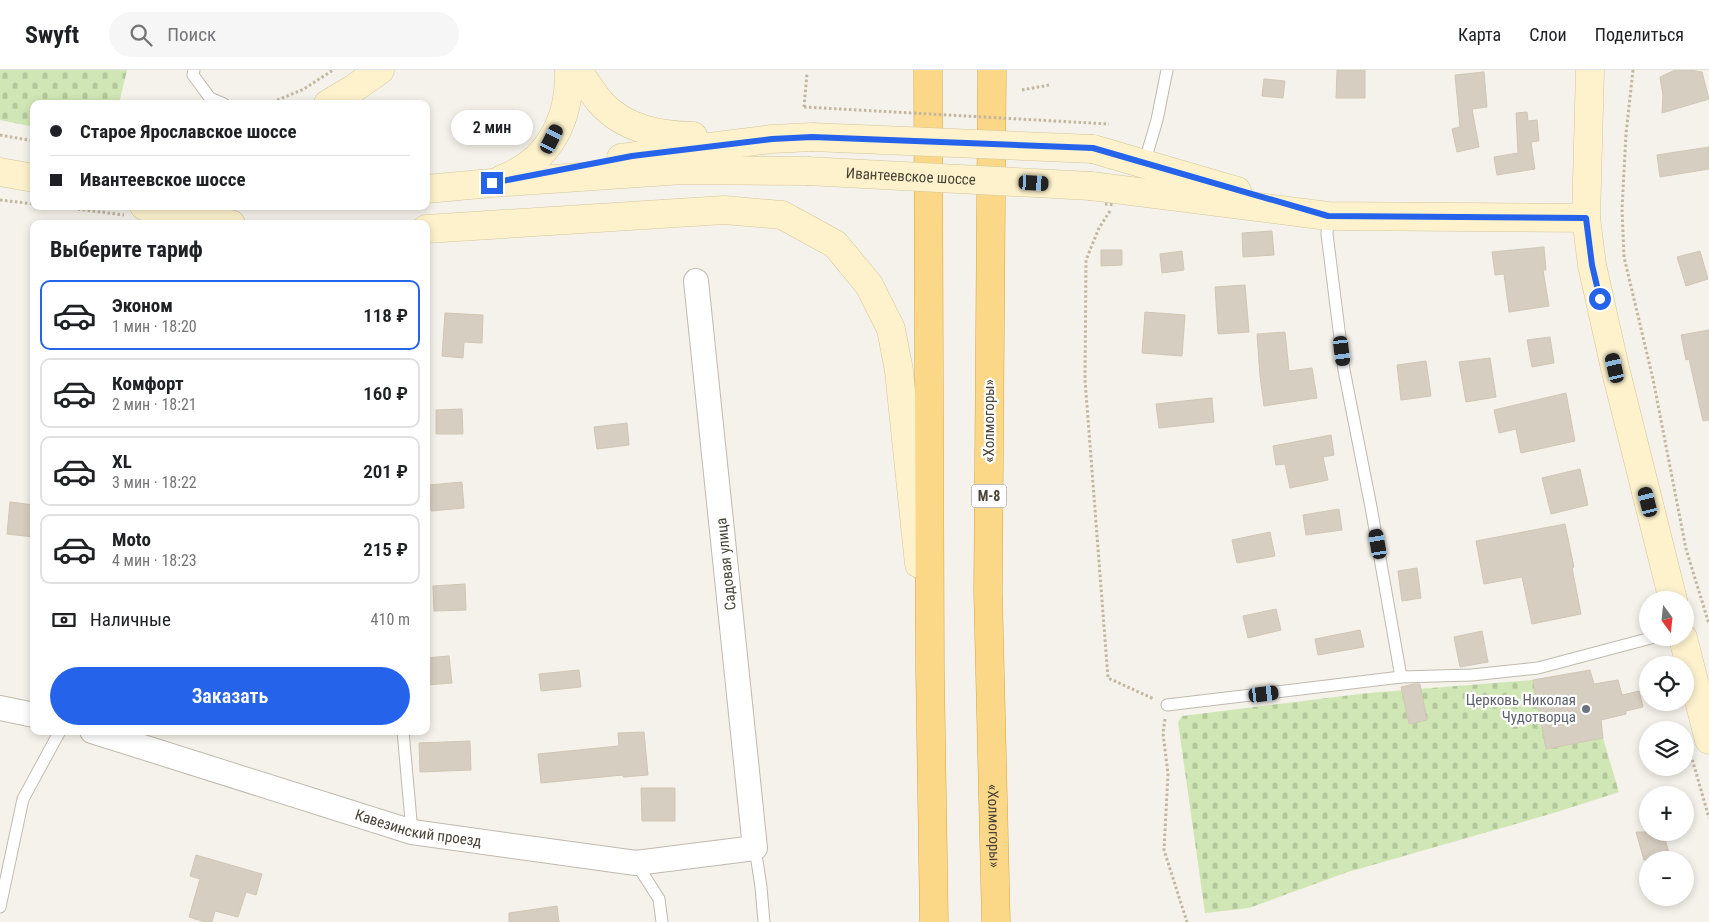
<!DOCTYPE html>
<html lang="ru">
<head>
<meta charset="utf-8">
<style>
  :root { --surface:#fff; --page:#f6f6f6; --text:#202124; --muted:#757577; --line:#e0e0e0; --accent:#2563eb }
  body { margin:0; font-family:"Roboto Condensed",sans-serif; background:var(--page); color:var(--text); height:100vh; display:flex; flex-direction:column; font-size:19px; white-space:nowrap }
  * { box-sizing:border-box; margin:0 }
  p { font-size:16px; color:var(--muted) }
  .icon { flex:none; width:28px; height:28px; fill:none; stroke:currentColor; stroke-width:2; stroke-linecap:round; stroke-linejoin:round }
  .map { position:relative; flex:1; overflow:hidden }
  .details { position:absolute; left:30px; top:150px; width:400px; height:515px; display:flex; flex-direction:column; background:var(--surface); border-radius:10px; box-shadow:0 2px 8px #0003 }
  .details>* { flex:none }
  .banner { position:absolute; left:30px; top:30px; width:400px; height:110px; border-radius:10px; box-shadow:0 2px 8px #0003; display:grid; align-content:center; height:110px; padding:0 20px; background:var(--surface) }
  .needle { width:32px; rotate:165deg }
  .controls { position:absolute; left:1639px; top:521px; display:grid; gap:10px }
  .controls a { display:grid; place-items:center; width:55px; height:55px; border-radius:50%; background:var(--surface); box-shadow:0 2px 8px #0003; font-size:25px }
  .end { position:absolute; width:22px; height:22px; margin:-11px; border:6px solid #2563eb; background:#fff; box-shadow:0 0 0 2px #fff }
  .from { border-radius:50% }
  .bubble { position:absolute; height:35px; border-radius:18px; background:var(--surface); box-shadow:0 2px 8px #0003; font-size:16px; font-weight:600; line-height:35px; text-align:center }
  .car { position:absolute; width:15px; height:30px; margin:-15px -8px; border-radius:6px; box-shadow:0 0 4px 1px #0007; background:linear-gradient(#222 24%,#8ab4d8 0 40%,#222 0 76%,#8ab4d8 0 86%,#222 0) }
  .banner b { display:flex; align-items:center; gap:18px; height:48px; font-size:19px }
  .banner b+b { border-top:1px solid var(--line) }
  .banner i { width:12px; height:12px; background:var(--text) }
  ul { padding:0; list-style:none }
  li { display:flex; align-items:center; gap:15px; height:70px; margin:0 10px 8px; padding:0 10px; border:2px solid var(--line); border-radius:10px }
  li div { flex:1 }
  li b { display:block; font-size:19px }
  li em { font-style:normal; font-weight:600 }
  li.selected { border-color:var(--accent) }
  li>.icon { width:45px; height:45px; stroke-width:1.5 }
  h2 { padding:0 20px; font-size:22px; line-height:60px }
  .pay { display:flex; align-items:center; gap:12px; height:55px; padding:0 20px; font-size:19px }
  .pay p { margin-inline-start:auto }
  .cta { display:flex; gap:10px; margin-top:auto; padding:10px 20px }
  .cta a { flex:1; height:58px; border-radius:30px; background:var(--accent); color:#fff; font-size:20px; font-weight:600; line-height:58px; text-align:center }
  header { display:flex; align-items:center; gap:30px; box-sizing:border-box; height:70px; padding:0 25px; background:var(--surface); border-bottom:1px solid var(--line) }
  header strong { font-size:24px }
  nav { display:flex; gap:28px; margin-inline-start:auto; font-size:18px }
  .search { width:350px; height:45px; background:var(--page); display:flex; align-items:center; gap:12px; box-sizing:border-box; padding:0 18px; border-radius:28px; color:var(--muted); font-size:19px }
  .map>svg:first-child { display:block }
  .cemetery { fill:url(#cemetery-stones) }
  .building { fill:#d6cec0; stroke:#d1c6b3 }
  .lines { fill:none; stroke-linecap:round; stroke-linejoin:round }
  .service-casing { stroke:#c0baad; stroke-width:13 }
  .minor-casing { stroke:#c0baad; stroke-width:26 }
  .secondary-casing { stroke:#d3c69b; stroke-width:29 }
  .trunk-casing { stroke:#d9a440; stroke-width:29 }
  .path { stroke:#c2b69f; stroke-width:3; stroke-dasharray:2.5 2.5; stroke-linecap:butt }
  .service { stroke:#fff; stroke-width:11 }
  .minor { stroke:#fff; stroke-width:24 }
  .secondary { stroke:#fdf2cc; stroke-width:28 }
  .trunk { stroke:#fad887; stroke-width:28 }
  .secondary-bridge-casing { stroke:#d3c69b; stroke-width:29; stroke-linecap:butt }
  .path-bridge { stroke:#c2b69f; stroke-width:3; stroke-dasharray:2.5 2.5; stroke-linecap:butt }
  .secondary-bridge { stroke:#fdf2cc; stroke-width:28 }
  .route { stroke:#2563eb; stroke-width:6 }
  .worship-dot { fill:#6b7280; stroke:#fff; stroke-width:2 }
  .labels { text-anchor:middle; stroke-width:4.5; stroke-linejoin:round; paint-order:stroke }
  .shield { fill:#fff; stroke:#807b74; stroke-width:1 }
  .shield-label { font-size:14px; font-weight:bold; fill:#494338 }
  .street-label { font-size:15px; fill:#494338; stroke:#fff }
  .worship-label { font-size:15px; fill:#5b616d; stroke:#fff; text-anchor:end }
</style>
</head>
<body>
<header>
<strong>Swyft</strong>
<div class="search"><svg class="icon" aria-label="search" viewBox="0 0 24 24"><circle cx="10" cy="10" r="6"/><path d="M15 15l6 6"/></svg>Поиск</div>
<nav><a>Карта</a><a>Слои</a><a>Поделиться</a></nav>
</header>
<div class="map">
<svg width="1709" height="852" viewBox="0 0 1709 852">
  <defs>
    <pattern id="cemetery-stones" width="16" height="16" patternUnits="userSpaceOnUse" patternTransform="scale(1.25)"><rect width="16" height="16" fill="#d0e7b5"/><path d="M2 7V4a2 2 0 0 1 4 0v3zM10 15v-3a2 2 0 0 1 4 0v3z" fill="#b4c79c"/></pattern>
  </defs>
  <rect width="100%" height="100%" fill="#f5f2eb"/>
  <g class="cemetery">
    <path d="M 0,0 L 127,0 L 119,34 L 34,34 L 34,57 L 0,50 Z"/>
    <path d="M 1533,610 L 1546,679 L 1603,668 L 1619,722 L 1557,742 L 1348,802 L 1249,838 L 1205,843 L 1178,652 L 1182,646 L 1368,623 Z"/>
  </g>
  <g class="building">
    <path d="M 1337,0 L 1365,0 L 1365,28 L 1336,28 Z"/>
    <path d="M 1675,0 L 1690,0 L 1702,2 L 1709,29 L 1662,43 L 1663,25 L 1660,7 Z"/>
    <path d="M 1484,2 L 1487,37 L 1472,39 L 1479,77 L 1457,82 L 1452,59 L 1460,57 L 1455,5 Z"/>
    <path d="M 1264,9 L 1285,11 L 1283,28 L 1262,26 Z"/>
    <path d="M 1527,42 L 1528,51 L 1537,50 L 1539,71 L 1531,72 L 1535,99 L 1497,105 L 1494,87 L 1518,83 L 1516,43 Z"/>
    <path d="M 1709,77 L 1709,99 L 1660,107 L 1657,85 Z"/>
    <path d="M 1272,161 L 1274,185 L 1243,187 L 1242,163 Z"/>
    <path d="M 1544,177 L 1546,200 L 1543,200 L 1549,236 L 1509,242 L 1504,204 L 1495,205 L 1492,182 Z"/>
    <path d="M 1101,180 L 1122,180 L 1122,195 L 1101,196 Z"/>
    <path d="M 1182,181 L 1184,200 L 1162,203 L 1160,184 Z"/>
    <path d="M 1700,181 L 1708,209 L 1686,216 L 1677,187 Z"/>
    <path d="M 1245,215 L 1249,262 L 1218,264 L 1215,217 Z"/>
    <path d="M 1145,242 L 1185,245 L 1182,286 L 1142,283 Z"/>
    <path d="M 445,243 L 483,245 L 482,273 L 464,272 L 463,288 L 442,286 Z"/>
    <path d="M 1709,260 L 1709,350 L 1703,351 L 1689,289 L 1686,290 L 1681,265 Z"/>
    <path d="M 1285,262 L 1289,301 L 1312,298 L 1317,328 L 1264,336 L 1260,306 L 1257,264 Z"/>
    <path d="M 1550,267 L 1554,293 L 1532,297 L 1527,270 Z"/>
    <path d="M 1490,288 L 1496,327 L 1466,332 L 1459,292 Z"/>
    <path d="M 1426,291 L 1431,326 L 1401,330 L 1397,295 Z"/>
    <path d="M 1566,323 L 1575,371 L 1521,383 L 1516,359 L 1499,363 L 1494,340 Z"/>
    <path d="M 1212,328 L 1214,352 L 1159,358 L 1156,334 Z"/>
    <path d="M 462,339 L 463,364 L 436,364 L 436,340 Z"/>
    <path d="M 627,353 L 629,375 L 597,379 L 594,357 Z"/>
    <path d="M 1331,365 L 1334,385 L 1323,387 L 1328,410 L 1290,418 L 1285,394 L 1276,395 L 1273,376 Z"/>
    <path d="M 1580,399 L 1588,435 L 1551,444 L 1542,408 Z"/>
    <path d="M 462,412 L 464,438 L 431,441 L 429,415 Z"/>
    <path d="M 10,432 L 34,435 L 34,467 L 7,464 Z"/>
    <path d="M 1339,439 L 1342,460 L 1306,465 L 1303,445 Z"/>
    <path d="M 1565,454 L 1574,497 L 1572,498 L 1581,544 L 1532,554 L 1522,507 L 1484,514 L 1476,471 Z"/>
    <path d="M 1270,462 L 1275,486 L 1237,493 L 1232,470 Z"/>
    <path d="M 1417,498 L 1421,528 L 1402,531 L 1398,501 Z"/>
    <path d="M 465,514 L 466,540 L 434,541 L 433,516 Z"/>
    <path d="M 1276,539 L 1281,560 L 1248,568 L 1243,546 Z"/>
    <path d="M 1360,560 L 1364,577 L 1318,585 L 1315,569 Z"/>
    <path d="M 1482,561 L 1488,592 L 1460,597 L 1454,567 Z"/>
    <path d="M 449,586 L 452,613 L 426,615 L 426,588 Z"/>
    <path d="M 579,600 L 581,617 L 541,621 L 539,604 Z"/>
    <path d="M 1590,600 L 1594,614 L 1618,610 L 1622,625 L 1639,621 L 1643,637 L 1626,641 L 1626,644 L 1601,650 L 1603,668 L 1546,679 L 1533,610 Z"/>
    <path d="M 1414,614 L 1420,614 L 1427,650 L 1409,654 L 1401,617 Z"/>
    <path d="M 644,662 L 648,705 L 623,707 L 623,705 L 541,713 L 538,684 L 619,676 L 618,663 Z"/>
    <path d="M 470,671 L 471,700 L 420,702 L 419,673 Z"/>
    <path d="M 641,718 L 675,718 L 675,751 L 642,751 Z"/>
    <path d="M 1636,762 L 1663,762 L 1671,790 L 1644,790 Z"/>
    <path d="M 196,785 L 262,804 L 256,825 L 246,822 L 238,847 L 215,841 L 212,852 L 205,852 L 189,847 L 200,809 L 190,806 Z"/>
    <path d="M 557,836 L 559,852 L 509,852 L 509,843 Z"/>
  </g>
  <g class="lines">
    <g class="service-casing">
      <g id="service">
        <path d="M 194,0 L 193,5 L 210,28 L 224,34"/>
        <path d="M 1144,94 L 1157,50 L 1167,0"/>
        <path d="M 1401,607 L 1472,605 L 1538,598 L 1651,568"/>
        <path d="M 1167,635 L 1401,607 L 1371,437 L 1344,300 L 1327,164 L 1328,146"/>
        <path d="M 403,661 L 412,762"/>
        <path d="M 755,778 L 761,817 L 764,852"/>
        <path d="M 636,793 L 659,829 L 662,852"/>
        <path d="M 0,837 L 23,729 L 60,661"/>
      </g>
    </g>
    <g class="minor-casing">
      <g id="minor">
        <path d="M 0,638 L 34,645"/>
        <path id="s1" d="M 92,661 L 412,762 L 636,793 L 755,778 L 696,211"/>
      </g>
    </g>
    <g class="secondary-casing">
      <g id="secondary">
        <path d="M 577,0 C 585,10 592,22 600,32 C 624,59 658,65 693,66"/>
        <path d="M 1590,0 L 1586,148 L 1592,195 L 1615,298 L 1673,530"/>
        <path d="M 328,34 L 353,19 L 380,0"/>
        <path d="M 1093,79 L 1237,121"/>
        <path d="M 621,88 L 772,69 L 812,67"/>
        <path d="M 0,102 L 34,108"/>
        <path d="M 502,109 C 550,91 570,49 569,0"/>
        <path d="M 1091,116 L 1328,146 L 1586,148"/>
        <path d="M 426,119 L 492,113 L 683,100 L 807,101"/>
        <path d="M 144,136 L 177,146 L 231,154"/>
        <path d="M 426,159 L 724,140 L 782,145 L 835,174 L 869,215 L 891,259 L 899,301 L 919,494"/>
        <path d="M 1683,568 L 1709,670"/>
      </g>
    </g>
    <g class="trunk-casing">
      <g id="trunk">
        <path d="M 928,0 L 930,600 L 934,852"/>
        <path id="s2" d="M 992,0 L 988,521 L 996,852"/>
      </g>
    </g>
    <g class="path">
      <path d="M 1633,0 L 1626,64 L 1622,139 L 1624,187 L 1653,309 L 1686,479 L 1709,554"/>
      <path d="M 1022,20 L 1049,15"/>
      <path d="M 268,34 L 304,19 L 333,0"/>
      <path d="M 804,37 L 807,3"/>
      <path d="M 0,65 L 34,71"/>
      <path d="M 0,130 L 34,134"/>
      <path d="M 53,136 L 124,145"/>
      <path d="M 1110,141 L 1099,158 L 1086,190 L 1085,310 L 1108,608 L 1154,629"/>
      <path d="M 1165,649 L 1163,663 L 1168,704 L 1164,780 L 1187,852"/>
      <path d="M 1691,685 L 1709,748"/>
    </g>
    <use href="#service" class="service"/>
    <use href="#minor" class="minor"/>
    <use href="#secondary" class="secondary"/>
    <use href="#trunk" class="trunk"/>
    <g class="secondary-bridge-casing">
      <g id="secondary-bridge">
        <path d="M 812,67 L 1093,79"/>
        <path id="s3" d="M 807,101 L 1091,116"/>
      </g>
    </g>
    <g class="path-bridge">
      <path d="M 804,37 L 1109,54"/>
      <path d="M 1105,134 L 1115,135"/>
    </g>
    <use href="#secondary-bridge" class="secondary-bridge"/>
  </g>
  <g class="lines">
    <path class="route" d="M 492,113 L 632,86 L 772,69 L 812,67 L 1093,78 L 1328,146 L 1586,148 L 1592,195 L 1600,229"/>
  </g>
  <circle class="worship-dot" cx="1586" cy="639" r="5"/>
  <g class="labels">
    <rect class="shield" x="971.5" y="414.5" width="35" height="23" rx="4"/>
    <g class="shield-label">
      <text x="989" y="431">М-8</text>
    </g>
    <g class="street-label">
      <text dy="5" stroke="none"><textPath href="#s3" startOffset="104">Ивантеевское шоссе</textPath></text>
      <text transform="translate(989 351) rotate(-90)" y="5">«Холмогоры»</text>
      <text transform="translate(726 494) rotate(-96)" y="5">Садовая улица</text>
      <text dy="5" stroke="none"><textPath href="#s2" startOffset="756">«Холмогоры»</textPath></text>
      <text dy="5" stroke="none"><textPath href="#s1" startOffset="341">Кавезинский проезд</textPath></text>
    </g>
    <g class="worship-label">
      <text x="1576" y="635">Церковь Николая<tspan x="1576" dy="17">Чудотворца</tspan></text>
    </g>
  </g>
</svg>
<div class="controls">
<a><svg class="needle" viewBox="-14 -14 28 28"><path d="M0-13l5 13h-10z" fill="#e53935"/><path d="M0 13l5-13h-10z" fill="#757577"/></svg></a>
<a><svg class="icon" aria-label="locate" viewBox="0 0 24 24"><circle cx="12" cy="12" r="6"/><path d="M12 2v4M12 18v4M2 12h4M18 12h4"/></svg></a>
<a><svg class="icon" aria-label="layers" viewBox="0 0 24 24"><path d="M12 4l9 5-9 5-9-5zM3 14l9 5 9-5"/></svg></a>
<a>+</a>
<a>−</a>
</div>
<i class="end from" style="left:1600px;top:229px"></i>
<i class="end" style="left:492px;top:113px"></i>
<div class="bubble" style="left:451px;top:40px;width:82px">2 мин</div>
<i class="car" style="left:552px;top:69px;rotate:27deg"></i>
<i class="car" style="left:1034px;top:113px;rotate:93deg"></i>
<i class="car" style="left:1342px;top:281px;rotate:173deg"></i>
<i class="car" style="left:1615px;top:298px;rotate:347deg"></i>
<i class="car" style="left:1648px;top:432px;rotate:346deg"></i>
<i class="car" style="left:1378px;top:474px;rotate:350deg"></i>
<i class="car" style="left:1264px;top:624px;rotate:83deg"></i>
<div class="banner">
<b><i class="from"></i>Старое Ярославское шоссе</b>
<b><i></i>Ивантеевское шоссе</b>
</div>
<section class="details">
<h2>Выберите тариф</h2>
<ul>
<li class="selected"><svg class="icon" aria-label="car" viewBox="0 0 24 24"><path d="M5 17H2v-5l4-1 3-4h7l3 4 3 1v5h-3M9 17h6M6 11h13"/><circle cx="7" cy="17" r="2"/><circle cx="17" cy="17" r="2"/></svg><div><b>Эконом</b><p>1 мин · 18:20</p></div><em>118 ₽</em></li>
<li><svg class="icon" aria-label="car" viewBox="0 0 24 24"><path d="M5 17H2v-5l4-1 3-4h7l3 4 3 1v5h-3M9 17h6M6 11h13"/><circle cx="7" cy="17" r="2"/><circle cx="17" cy="17" r="2"/></svg><div><b>Комфорт</b><p>2 мин · 18:21</p></div><em>160 ₽</em></li>
<li><svg class="icon" aria-label="car" viewBox="0 0 24 24"><path d="M5 17H2v-5l4-1 3-4h7l3 4 3 1v5h-3M9 17h6M6 11h13"/><circle cx="7" cy="17" r="2"/><circle cx="17" cy="17" r="2"/></svg><div><b>XL</b><p>3 мин · 18:22</p></div><em>201 ₽</em></li>
<li><svg class="icon" aria-label="car" viewBox="0 0 24 24"><path d="M5 17H2v-5l4-1 3-4h7l3 4 3 1v5h-3M9 17h6M6 11h13"/><circle cx="7" cy="17" r="2"/><circle cx="17" cy="17" r="2"/></svg><div><b>Moto</b><p>4 мин · 18:23</p></div><em>215 ₽</em></li>
</ul>
<div class="pay"><svg class="icon" aria-label="cash" viewBox="0 0 24 24"><path d="M3 7h18v10H3z"/><circle cx="12" cy="12" r="2"/></svg>Наличные<p>410 m</p></div>
<div class="cta"><a>Заказать</a></div>
</section>
</div>
</body>
</html>
